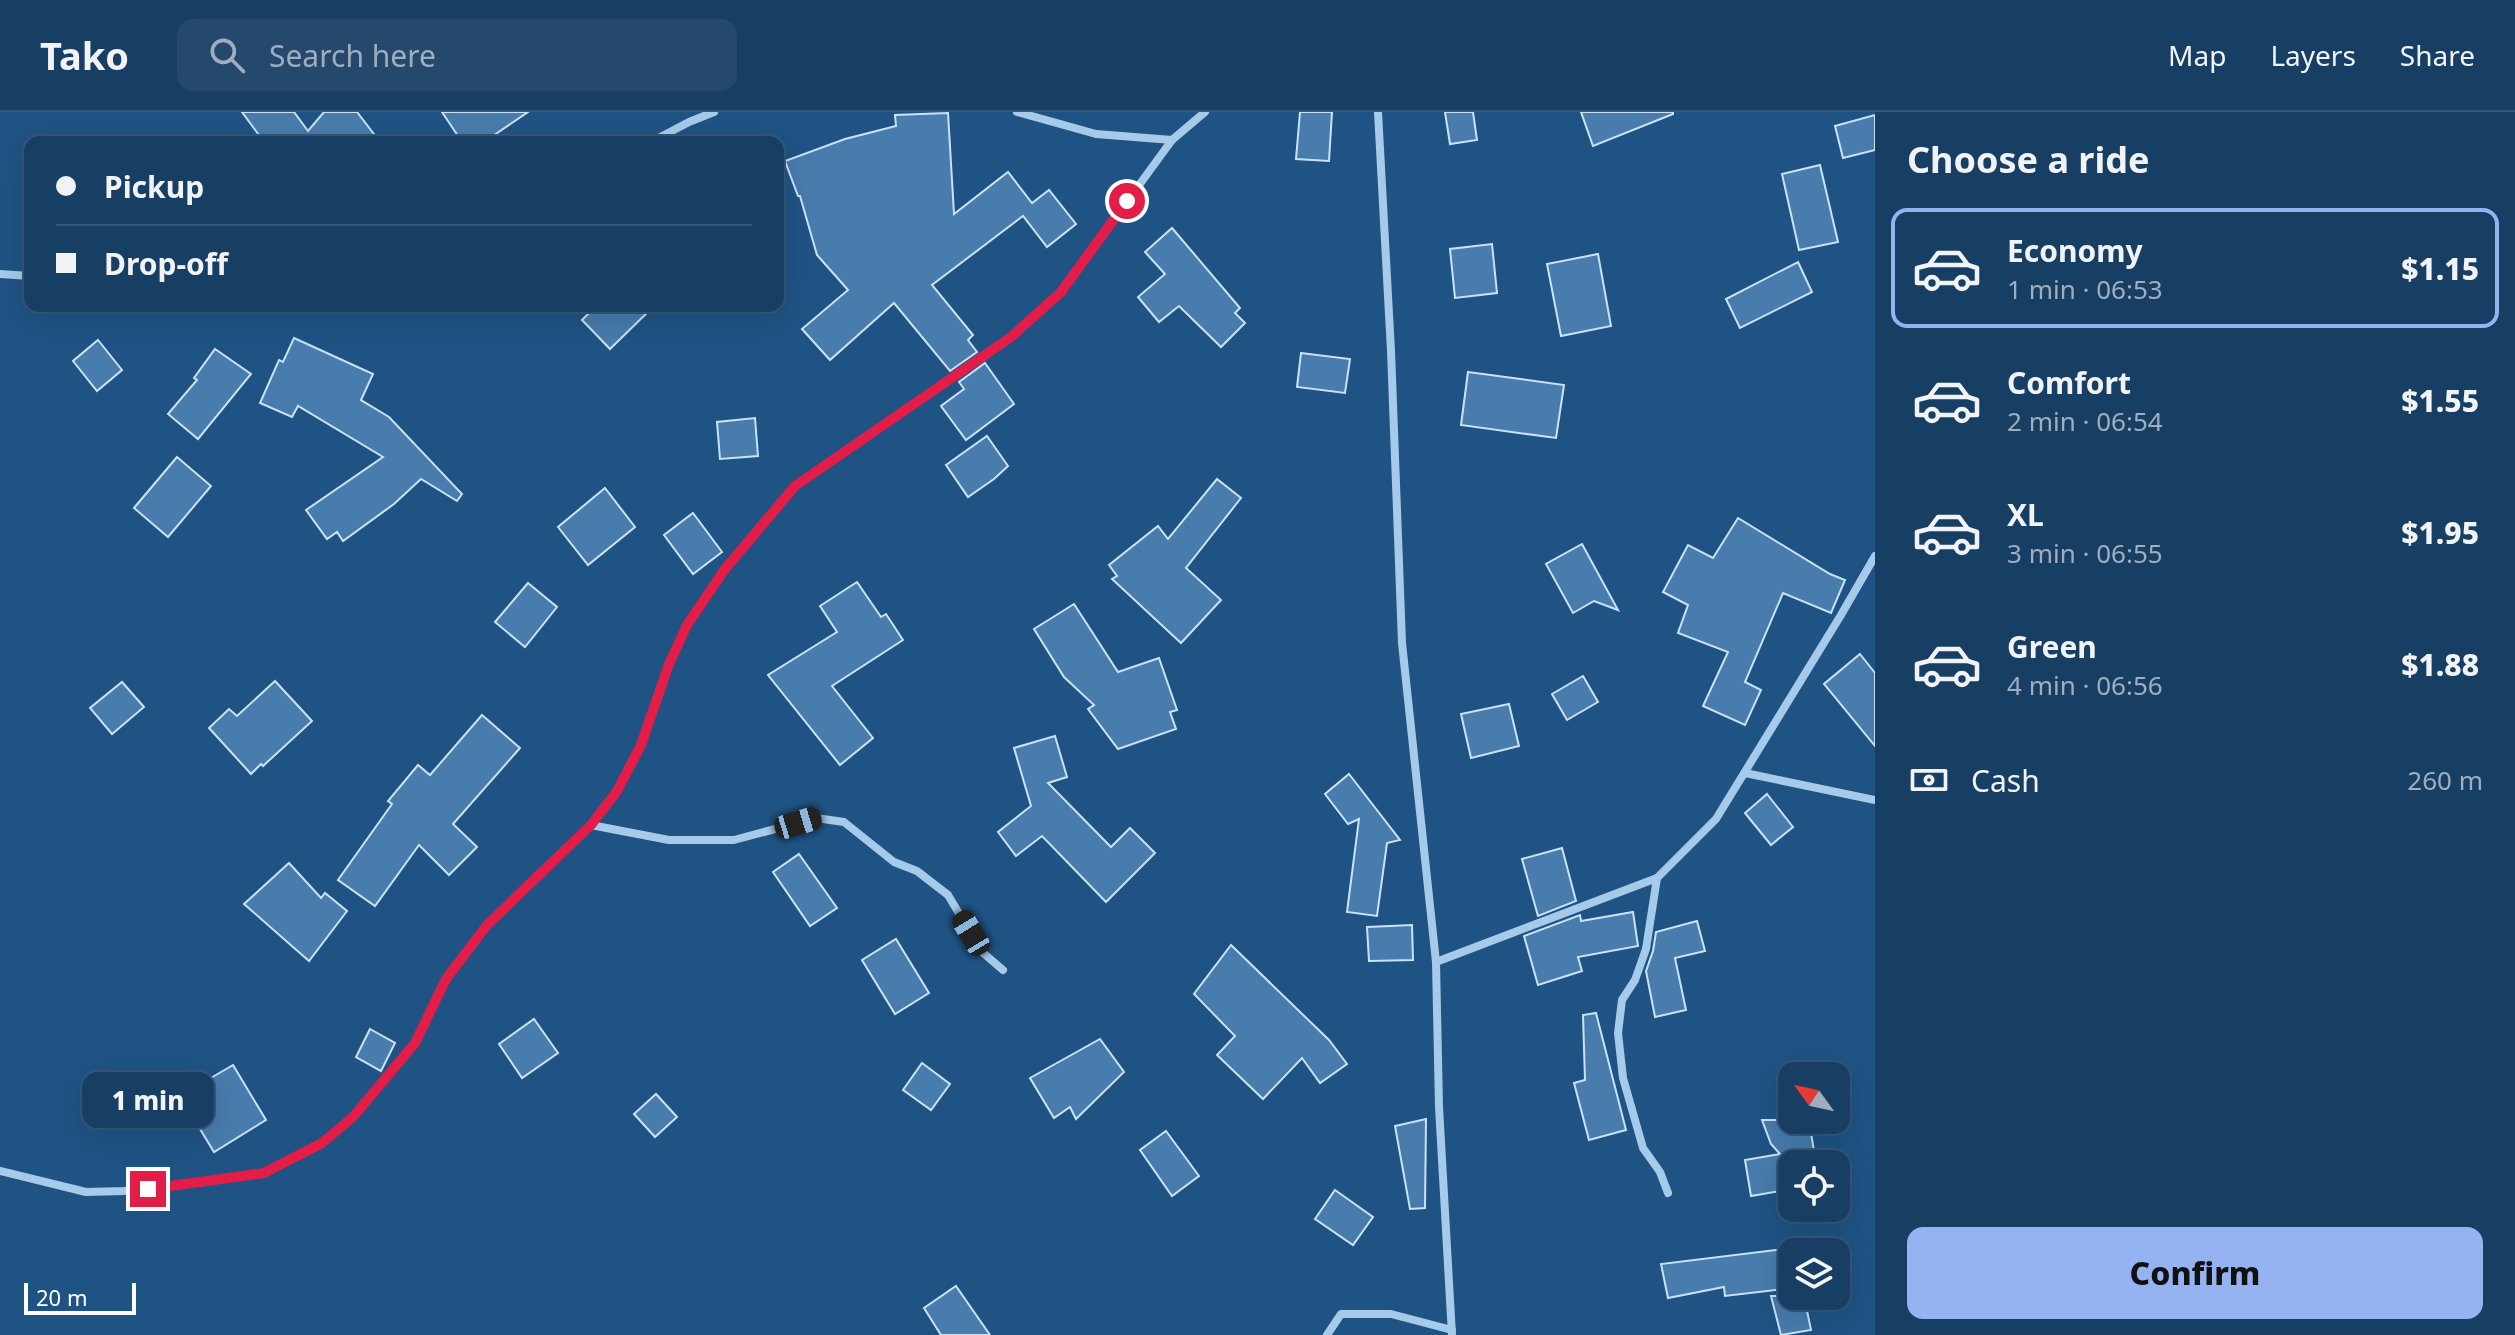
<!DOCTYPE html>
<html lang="en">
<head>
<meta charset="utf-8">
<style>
  :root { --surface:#173e63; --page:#24496c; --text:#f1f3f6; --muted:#9eaebe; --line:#365778; --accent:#95b2f1 }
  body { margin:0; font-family:"Noto Sans",sans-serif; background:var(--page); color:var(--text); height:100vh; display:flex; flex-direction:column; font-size:30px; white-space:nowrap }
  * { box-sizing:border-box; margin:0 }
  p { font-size:26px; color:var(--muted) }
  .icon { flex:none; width:44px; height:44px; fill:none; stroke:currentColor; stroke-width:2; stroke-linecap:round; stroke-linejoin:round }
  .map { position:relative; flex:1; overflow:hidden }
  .panel { display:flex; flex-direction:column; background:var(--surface); width:640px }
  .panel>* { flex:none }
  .hud { position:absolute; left:24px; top:24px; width:760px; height:176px; border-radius:16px; box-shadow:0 8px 32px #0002,0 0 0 2px var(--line); display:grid; align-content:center; height:176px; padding:0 32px; background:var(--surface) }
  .needle { width:52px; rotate:303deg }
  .controls { position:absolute; left:1778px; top:950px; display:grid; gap:16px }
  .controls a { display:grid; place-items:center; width:72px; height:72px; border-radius:16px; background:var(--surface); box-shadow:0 8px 32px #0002,0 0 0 2px var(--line); font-size:40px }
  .scale { position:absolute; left:24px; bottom:20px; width:112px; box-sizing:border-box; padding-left:8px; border:4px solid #fff; border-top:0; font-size:22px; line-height:28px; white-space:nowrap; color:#fff; -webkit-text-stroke:6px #1f5384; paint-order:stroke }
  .end { position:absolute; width:36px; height:36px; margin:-18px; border:10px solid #e11d48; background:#fff; box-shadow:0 0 0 4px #fff }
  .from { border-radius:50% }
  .bubble { position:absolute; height:56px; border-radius:16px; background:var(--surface); box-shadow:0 8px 32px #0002,0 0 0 2px var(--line); font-size:26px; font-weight:800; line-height:56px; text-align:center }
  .car { position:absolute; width:24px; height:48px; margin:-24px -12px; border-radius:10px; box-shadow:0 0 6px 2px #0007; background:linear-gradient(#222 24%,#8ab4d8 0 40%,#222 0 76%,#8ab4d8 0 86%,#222 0) }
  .hud b { display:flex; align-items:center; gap:28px; height:76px; font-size:30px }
  .hud b+b { border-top:2px solid var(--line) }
  .hud i { width:20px; height:20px; background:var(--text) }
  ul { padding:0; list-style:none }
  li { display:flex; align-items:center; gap:24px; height:120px; margin:0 16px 12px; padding:0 16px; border:4px solid transparent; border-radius:16px }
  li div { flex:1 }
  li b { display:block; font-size:30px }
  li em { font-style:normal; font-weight:800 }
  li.current { border-color:var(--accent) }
  li>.icon { width:72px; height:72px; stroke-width:1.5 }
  h2 { padding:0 32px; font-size:36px; line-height:96px }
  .pay { display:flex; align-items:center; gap:20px; height:88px; padding:0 32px; font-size:30px }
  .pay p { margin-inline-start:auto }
  .button { display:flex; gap:16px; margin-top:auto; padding:16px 32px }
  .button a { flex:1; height:92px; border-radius:16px; background:var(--accent); color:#111; font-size:32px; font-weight:800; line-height:92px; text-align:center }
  header { display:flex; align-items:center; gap:48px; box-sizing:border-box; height:112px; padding:0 40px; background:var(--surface); border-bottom:2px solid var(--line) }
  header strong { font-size:38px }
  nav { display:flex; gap:44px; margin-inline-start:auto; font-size:28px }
  .search { width:560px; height:72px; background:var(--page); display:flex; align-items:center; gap:20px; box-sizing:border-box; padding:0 28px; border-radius:16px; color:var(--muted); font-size:30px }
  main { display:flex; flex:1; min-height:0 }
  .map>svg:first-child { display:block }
  .building { fill:#477cac; stroke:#cae2f7; stroke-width:2 }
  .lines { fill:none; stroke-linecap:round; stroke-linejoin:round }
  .street { stroke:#a6caea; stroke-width:8 }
  .route { stroke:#e11d48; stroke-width:10 }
</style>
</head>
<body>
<header>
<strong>Tako</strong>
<div class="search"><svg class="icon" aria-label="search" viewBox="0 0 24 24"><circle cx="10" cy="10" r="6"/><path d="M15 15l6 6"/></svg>Search here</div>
<nav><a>Map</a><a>Layers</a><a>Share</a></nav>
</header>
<main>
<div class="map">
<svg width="1875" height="1223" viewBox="0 0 1875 1223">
  <rect width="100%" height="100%" fill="#1f5384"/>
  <g class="building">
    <path d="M 242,0 L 294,0 L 308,19 L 324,0 L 357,0 L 380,30 L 264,30 Z"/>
    <path d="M 442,0 L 528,0 L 484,30 L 462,30 Z"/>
    <path d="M 1300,0 L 1332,0 L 1329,49 L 1296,47 Z"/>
    <path d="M 1445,0 L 1473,0 L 1477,28 L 1450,32 Z"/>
    <path d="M 1581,0 L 1673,0 L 1673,2 L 1593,34 Z"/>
    <path d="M 948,1 L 954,102 L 1008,60 L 1032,91 L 1049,78 L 1076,112 L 1047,135 L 1023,104 L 932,173 L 973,223 L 968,228 L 977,240 L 950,259 L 894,191 L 830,248 L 802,217 L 848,178 L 817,143 L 800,84 L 798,84 L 785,49 L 845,27 L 896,14 L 895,3 Z"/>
    <path d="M 1875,3 L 1875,38 L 1843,46 L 1835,14 Z"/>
    <path d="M 1820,53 L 1838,130 L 1799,138 L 1782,62 Z"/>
    <path d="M 1172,116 L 1240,196 L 1235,201 L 1245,211 L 1221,235 L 1179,194 L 1159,210 L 1138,185 L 1165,162 L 1145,140 Z"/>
    <path d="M 1492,132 L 1497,181 L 1455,186 L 1450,137 Z"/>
    <path d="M 1598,142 L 1611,214 L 1561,224 L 1547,152 Z"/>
    <path d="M 1798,150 L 1812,180 L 1740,216 L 1726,187 Z"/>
    <path d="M 596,194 L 654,194 L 610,237 L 582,208 Z"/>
    <path d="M 294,226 L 373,262 L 361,288 L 389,305 L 462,382 L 457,389 L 421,367 L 394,392 L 343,429 L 337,420 L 327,427 L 306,398 L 383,345 L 298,294 L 292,305 L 260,291 L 279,248 L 283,250 Z"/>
    <path d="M 98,228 L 122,258 L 97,279 L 73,249 Z"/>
    <path d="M 215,237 L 251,262 L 198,327 L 168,302 L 197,268 L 194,266 Z"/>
    <path d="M 1301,241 L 1350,247 L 1345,281 L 1297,275 Z"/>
    <path d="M 985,251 L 1014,292 L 966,328 L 941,294 L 964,277 L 959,270 Z"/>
    <path d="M 1468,260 L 1564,273 L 1556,326 L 1461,313 Z"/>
    <path d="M 755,306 L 758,344 L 720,347 L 717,310 Z"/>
    <path d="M 987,324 L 1008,354 L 994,367 L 968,385 L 946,353 Z"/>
    <path d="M 177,345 L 211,374 L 168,425 L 134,396 Z"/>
    <path d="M 1217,367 L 1241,386 L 1186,456 L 1221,488 L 1181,531 L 1112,467 L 1117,464 L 1109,453 L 1158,414 L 1168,427 Z"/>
    <path d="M 605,376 L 635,415 L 588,453 L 558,415 Z"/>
    <path d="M 693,401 L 722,440 L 693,462 L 664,423 Z"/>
    <path d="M 1738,406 L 1830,462 L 1845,468 L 1831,501 L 1783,481 L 1745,570 L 1761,578 L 1745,613 L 1703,594 L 1728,540 L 1678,521 L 1688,493 L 1663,480 L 1688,433 L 1713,446 Z"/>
    <path d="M 1582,432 L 1618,498 L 1594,489 L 1573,501 L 1546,452 Z"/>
    <path d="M 857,470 L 881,505 L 886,502 L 903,528 L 832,574 L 873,626 L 840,653 L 768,563 L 837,520 L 820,494 Z"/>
    <path d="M 528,471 L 557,495 L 525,535 L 495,510 Z"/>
    <path d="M 1074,492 L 1118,560 L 1159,546 L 1177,598 L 1170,600 L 1176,617 L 1118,637 L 1088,597 L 1094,593 L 1064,565 L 1034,517 Z"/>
    <path d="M 1860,542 L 1875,561 L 1875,634 L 1824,572 Z"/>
    <path d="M 1583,564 L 1598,590 L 1567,608 L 1552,582 Z"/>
    <path d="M 275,569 L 312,609 L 263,654 L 261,652 L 251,662 L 209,616 L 229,597 L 237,604 Z"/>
    <path d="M 122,570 L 144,595 L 112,622 L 90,596 Z"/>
    <path d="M 1509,592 L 1519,634 L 1471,646 L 1461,602 Z"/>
    <path d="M 482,603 L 520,636 L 453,712 L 477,735 L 449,763 L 419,733 L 375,794 L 338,768 L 392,692 L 388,689 L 418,653 L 430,663 Z"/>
    <path d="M 1055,624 L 1067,665 L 1048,671 L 1111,735 L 1130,716 L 1155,741 L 1106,790 L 1042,724 L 1016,744 L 998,720 L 1031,694 L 1014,636 Z"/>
    <path d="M 1349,662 L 1400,728 L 1387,731 L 1377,804 L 1347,800 L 1359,707 L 1348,712 L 1325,682 Z"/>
    <path d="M 1767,682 L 1793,715 L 1771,733 L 1745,701 Z"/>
    <path d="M 1562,736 L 1576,789 L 1538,804 L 1522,747 Z"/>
    <path d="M 799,742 L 837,796 L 810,814 L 773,760 Z"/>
    <path d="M 289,751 L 321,786 L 325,781 L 347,799 L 309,849 L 244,792 Z"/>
    <path d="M 1633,800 L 1638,834 L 1578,845 L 1582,859 L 1538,873 L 1524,824 L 1580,803 L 1581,809 Z"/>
    <path d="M 1697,809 L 1705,839 L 1675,846 L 1686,898 L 1655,905 L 1646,859 L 1653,839 L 1656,820 Z"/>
    <path d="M 1412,813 L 1413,848 L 1369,849 L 1367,815 Z"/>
    <path d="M 896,827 L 929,881 L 895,902 L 862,848 Z"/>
    <path d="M 1231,833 L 1329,928 L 1347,952 L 1320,971 L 1302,946 L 1263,987 L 1217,943 L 1235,924 L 1194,882 Z"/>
    <path d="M 1596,901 L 1626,1018 L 1589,1028 L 1574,971 L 1585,968 L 1583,903 Z"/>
    <path d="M 534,907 L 558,941 L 522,966 L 499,932 Z"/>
    <path d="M 370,917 L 395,931 L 381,959 L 356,945 Z"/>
    <path d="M 1100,927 L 1124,960 L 1076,1007 L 1070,995 L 1054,1006 L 1030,966 Z"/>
    <path d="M 922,951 L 950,972 L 931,998 L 903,978 Z"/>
    <path d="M 233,953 L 266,1008 L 214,1040 L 180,984 Z"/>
    <path d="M 656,982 L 677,1005 L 655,1025 L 634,1002 Z"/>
    <path d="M 1426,1007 L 1425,1096 L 1410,1097 L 1395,1014 Z"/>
    <path d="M 1762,1008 L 1809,1008 L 1816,1052 L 1792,1052 L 1792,1057 L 1783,1046 L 1791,1077 L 1751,1084 L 1745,1048 L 1780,1042 L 1771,1032 Z"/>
    <path d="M 1166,1019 L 1199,1064 L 1172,1084 L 1140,1038 Z"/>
    <path d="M 1335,1078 L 1373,1105 L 1353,1133 L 1315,1107 Z"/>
    <path d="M 1792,1136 L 1792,1176 L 1725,1184 L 1724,1175 L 1668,1186 L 1661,1152 Z"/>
    <path d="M 956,1174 L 990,1223 L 941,1223 L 924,1196 Z"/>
    <path d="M 1771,1184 L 1804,1184 L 1811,1218 L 1781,1223 Z"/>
  </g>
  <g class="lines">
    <g class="street">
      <path d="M 1017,0 L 1096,22 L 1172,28"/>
      <path d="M 1378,0 L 1391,239 L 1402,531 L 1436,850 L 1439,995 L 1452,1223"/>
      <path d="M 651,30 L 689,10 L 714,0"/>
      <path d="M 0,162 L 30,164"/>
      <path d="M 1745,661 L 1875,688"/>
      <path d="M 591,713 L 669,728 L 734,728 L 816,706 L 844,710 L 894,750 L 917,759 L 948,783 L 982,840 L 1003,858"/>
      <path d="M 1657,766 L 1646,837 L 1635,868 L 1622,888 L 1618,921 L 1623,966 L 1643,1036 L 1660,1060 L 1668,1081"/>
      <path d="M 1436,850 L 1657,766 L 1716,707 L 1841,503 L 1875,444"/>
      <path d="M 0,1059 L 86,1080 L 124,1079 L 196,1071 L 264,1061 L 322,1031 L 353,1005 L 415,931 L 446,867 L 487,813 L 591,713 L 617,679 L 641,633 L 669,552 L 687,513 L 725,457 L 795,374 L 1011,225 L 1061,180 L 1172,28 L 1205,0"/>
      <path d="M 1327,1223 L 1341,1202 L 1391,1202 L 1452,1218"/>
    </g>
  </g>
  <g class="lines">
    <path class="route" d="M 148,1077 L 264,1061 L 322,1031 L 353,1005 L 415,931 L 446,867 L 487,813 L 591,713 L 617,679 L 641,633 L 669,552 L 687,513 L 725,457 L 795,374 L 1011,225 L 1061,180 L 1127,89"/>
  </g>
</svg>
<div class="controls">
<a><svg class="needle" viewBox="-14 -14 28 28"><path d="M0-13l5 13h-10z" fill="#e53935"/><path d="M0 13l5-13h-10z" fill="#9eaebe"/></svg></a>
<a><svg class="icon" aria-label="locate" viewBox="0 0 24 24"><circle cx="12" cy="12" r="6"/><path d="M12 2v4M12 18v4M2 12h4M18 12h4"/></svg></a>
<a><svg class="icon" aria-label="layers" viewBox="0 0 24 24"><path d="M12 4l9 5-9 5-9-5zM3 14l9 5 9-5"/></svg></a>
</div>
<div class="scale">20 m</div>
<i class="end from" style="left:1127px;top:89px"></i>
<i class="end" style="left:148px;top:1077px"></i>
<div class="bubble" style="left:82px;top:960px;width:132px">1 min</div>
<i class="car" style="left:798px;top:711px;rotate:73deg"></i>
<i class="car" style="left:971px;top:821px;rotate:329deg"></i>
<div class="hud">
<b><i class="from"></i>Pickup</b>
<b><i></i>Drop-off</b>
</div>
</div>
<section class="panel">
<h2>Choose a ride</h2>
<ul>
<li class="current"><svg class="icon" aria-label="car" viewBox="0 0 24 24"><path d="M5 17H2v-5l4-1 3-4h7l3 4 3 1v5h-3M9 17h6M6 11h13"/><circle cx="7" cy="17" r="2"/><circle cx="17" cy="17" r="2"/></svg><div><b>Economy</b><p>1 min · 06:53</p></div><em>$1.15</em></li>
<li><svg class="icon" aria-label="car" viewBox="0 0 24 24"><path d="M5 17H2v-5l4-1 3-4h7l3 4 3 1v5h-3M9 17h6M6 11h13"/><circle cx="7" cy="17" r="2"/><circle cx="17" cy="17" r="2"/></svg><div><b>Comfort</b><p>2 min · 06:54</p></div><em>$1.55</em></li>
<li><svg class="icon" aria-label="car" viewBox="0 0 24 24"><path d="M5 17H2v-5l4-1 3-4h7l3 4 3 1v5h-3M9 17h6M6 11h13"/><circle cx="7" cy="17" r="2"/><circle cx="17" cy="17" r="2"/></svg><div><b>XL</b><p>3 min · 06:55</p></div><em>$1.95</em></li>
<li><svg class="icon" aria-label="car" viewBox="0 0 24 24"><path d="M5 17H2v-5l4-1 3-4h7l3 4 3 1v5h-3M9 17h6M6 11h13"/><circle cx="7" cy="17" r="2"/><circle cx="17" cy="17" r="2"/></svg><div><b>Green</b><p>4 min · 06:56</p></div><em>$1.88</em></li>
</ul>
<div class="pay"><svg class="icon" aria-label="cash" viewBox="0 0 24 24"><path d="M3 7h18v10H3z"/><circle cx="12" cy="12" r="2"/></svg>Cash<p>260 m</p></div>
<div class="button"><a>Confirm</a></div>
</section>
</main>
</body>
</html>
